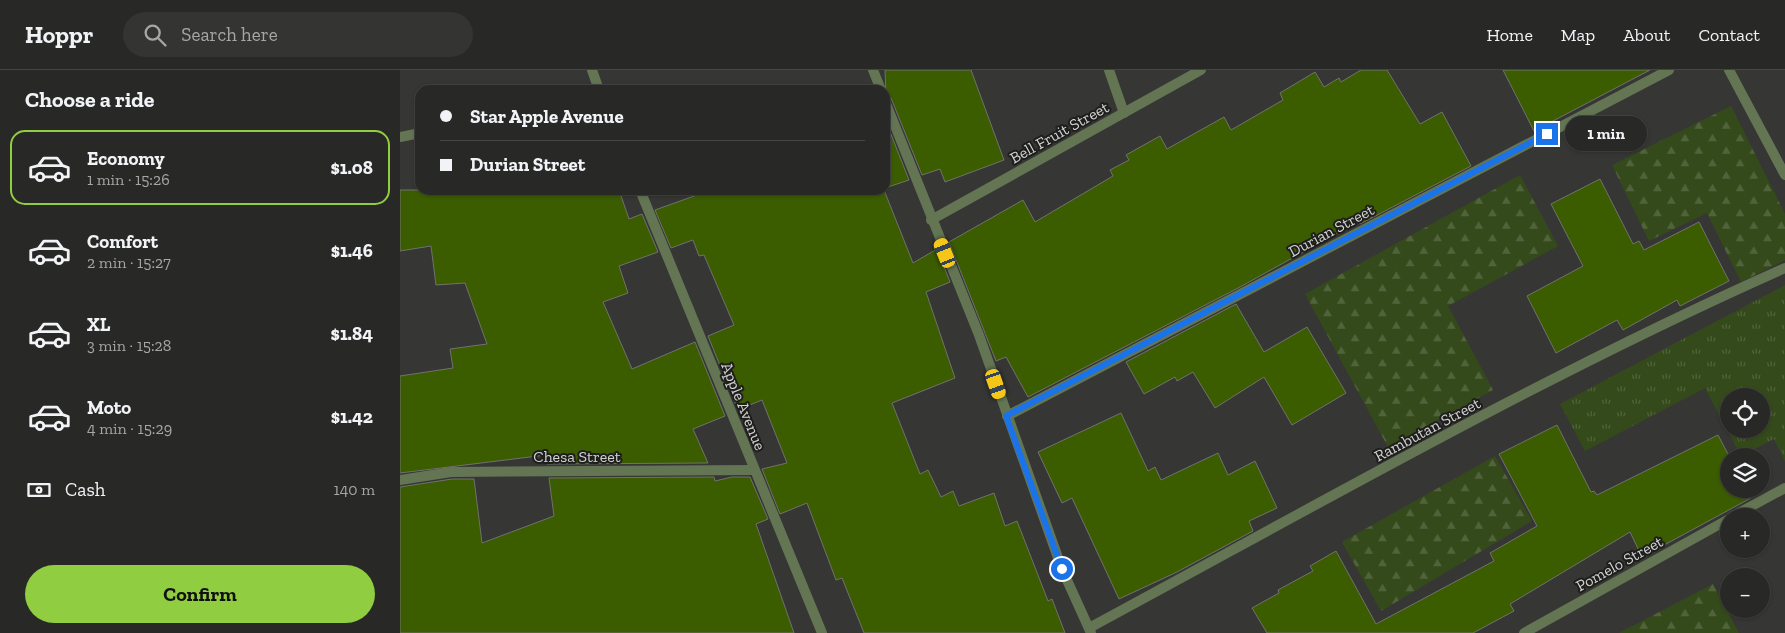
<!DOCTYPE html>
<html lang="en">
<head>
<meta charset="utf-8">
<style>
  :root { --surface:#282927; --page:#343533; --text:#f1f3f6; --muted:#a5a6a7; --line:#444544; --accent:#91cd40 }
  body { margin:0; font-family:"Zilla Slab",serif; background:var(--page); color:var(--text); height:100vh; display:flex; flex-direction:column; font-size:19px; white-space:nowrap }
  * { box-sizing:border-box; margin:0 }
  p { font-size:16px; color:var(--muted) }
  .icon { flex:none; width:28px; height:28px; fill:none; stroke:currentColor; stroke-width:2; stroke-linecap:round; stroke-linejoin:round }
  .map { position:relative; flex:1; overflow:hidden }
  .details { display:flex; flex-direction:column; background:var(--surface); width:400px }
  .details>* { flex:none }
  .hud { position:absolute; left:15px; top:15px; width:475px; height:110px; border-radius:15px; box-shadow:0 1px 4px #0004,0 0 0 1px var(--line); display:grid; align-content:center; height:110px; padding:0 25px; background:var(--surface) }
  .fabs { position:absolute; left:1320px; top:318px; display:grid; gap:10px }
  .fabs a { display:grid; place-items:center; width:50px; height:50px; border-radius:50%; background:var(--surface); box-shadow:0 1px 4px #0004,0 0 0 1px var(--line); font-size:25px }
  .end { position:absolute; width:22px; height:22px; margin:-11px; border:6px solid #1a73e8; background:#fff; box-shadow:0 0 0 2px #fff }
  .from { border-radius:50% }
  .bubble { position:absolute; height:35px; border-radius:18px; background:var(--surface); box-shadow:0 1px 4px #0004,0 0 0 1px var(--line); font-size:16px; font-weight:800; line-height:35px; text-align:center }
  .car { position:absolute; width:15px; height:30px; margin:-15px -8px; border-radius:6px; box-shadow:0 0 4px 1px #0007; background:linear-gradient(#f5c518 24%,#345 0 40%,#f5c518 0 76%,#345 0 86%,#f5c518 0) }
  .hud b { display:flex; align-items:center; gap:18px; height:48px; font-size:19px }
  .hud b+b { border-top:1px solid var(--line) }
  .hud i { width:12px; height:12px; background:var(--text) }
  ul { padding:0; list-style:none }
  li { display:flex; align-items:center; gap:15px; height:75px; margin:0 10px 8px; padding:0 15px; border:2px solid transparent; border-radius:15px }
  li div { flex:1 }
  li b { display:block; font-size:19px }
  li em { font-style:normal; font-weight:800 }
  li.selected { border-color:var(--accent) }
  li>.icon { width:45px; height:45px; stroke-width:1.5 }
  h2 { padding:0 25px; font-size:22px; line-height:60px }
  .pay { display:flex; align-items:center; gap:12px; height:55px; padding:0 25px; font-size:19px }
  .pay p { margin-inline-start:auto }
  .action { display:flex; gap:10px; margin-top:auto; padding:10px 25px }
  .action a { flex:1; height:58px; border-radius:30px; background:var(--accent); color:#111; font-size:20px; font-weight:800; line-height:58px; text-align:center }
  header { display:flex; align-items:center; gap:30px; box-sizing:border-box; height:70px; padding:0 25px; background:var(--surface); border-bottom:1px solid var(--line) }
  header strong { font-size:24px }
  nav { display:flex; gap:28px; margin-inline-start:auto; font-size:18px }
  .search { width:350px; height:45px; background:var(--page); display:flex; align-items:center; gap:12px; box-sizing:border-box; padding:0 18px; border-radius:28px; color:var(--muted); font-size:19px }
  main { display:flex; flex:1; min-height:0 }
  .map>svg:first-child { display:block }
  .grass { fill:url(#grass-tufts); fill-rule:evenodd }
  .forest { fill:url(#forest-firs) }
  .building { fill:#3b5d00; stroke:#70726e }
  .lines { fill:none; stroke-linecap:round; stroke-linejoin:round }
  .minor { stroke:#647554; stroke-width:10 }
  .route { stroke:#1a73e8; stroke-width:6 }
  .labels { text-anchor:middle; stroke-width:4; stroke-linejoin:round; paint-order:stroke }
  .street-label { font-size:16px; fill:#d3d4d2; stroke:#1e1e1d }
</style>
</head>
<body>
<header>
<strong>Hoppr</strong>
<div class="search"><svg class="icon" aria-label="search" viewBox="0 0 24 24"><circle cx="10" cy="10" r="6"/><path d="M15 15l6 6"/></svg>Search here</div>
<nav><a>Home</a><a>Map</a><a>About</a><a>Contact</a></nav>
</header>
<main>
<section class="details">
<h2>Choose a ride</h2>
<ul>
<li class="selected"><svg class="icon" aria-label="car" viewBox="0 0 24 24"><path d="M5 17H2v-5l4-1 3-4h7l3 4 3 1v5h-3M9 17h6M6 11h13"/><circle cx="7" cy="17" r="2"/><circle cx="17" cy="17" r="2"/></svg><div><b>Economy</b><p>1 min · 15:26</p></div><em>$1.08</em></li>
<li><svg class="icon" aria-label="car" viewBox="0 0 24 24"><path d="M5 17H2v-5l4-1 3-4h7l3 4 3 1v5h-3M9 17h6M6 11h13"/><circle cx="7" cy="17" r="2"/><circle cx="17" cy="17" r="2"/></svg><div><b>Comfort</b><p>2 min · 15:27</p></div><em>$1.46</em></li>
<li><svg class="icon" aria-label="car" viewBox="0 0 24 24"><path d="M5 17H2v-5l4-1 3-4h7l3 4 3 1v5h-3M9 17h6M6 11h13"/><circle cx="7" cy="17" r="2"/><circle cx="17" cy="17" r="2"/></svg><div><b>XL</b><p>3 min · 15:28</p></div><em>$1.84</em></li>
<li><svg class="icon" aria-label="car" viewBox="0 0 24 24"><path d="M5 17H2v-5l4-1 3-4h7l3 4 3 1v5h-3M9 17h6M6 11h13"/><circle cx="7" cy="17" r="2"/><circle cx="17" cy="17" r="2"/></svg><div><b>Moto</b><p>4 min · 15:29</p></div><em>$1.42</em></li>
</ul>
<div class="pay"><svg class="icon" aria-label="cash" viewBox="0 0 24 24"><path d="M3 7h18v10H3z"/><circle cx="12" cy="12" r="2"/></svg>Cash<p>140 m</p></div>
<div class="action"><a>Confirm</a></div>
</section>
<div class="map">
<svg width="1385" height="563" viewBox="0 0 1385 563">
  <defs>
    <pattern id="grass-tufts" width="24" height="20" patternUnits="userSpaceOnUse" patternTransform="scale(1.25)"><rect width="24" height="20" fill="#354a1b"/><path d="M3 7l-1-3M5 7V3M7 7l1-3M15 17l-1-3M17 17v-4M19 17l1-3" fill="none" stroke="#51633b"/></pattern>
    <pattern id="forest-firs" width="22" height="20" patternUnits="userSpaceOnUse" patternTransform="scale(1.25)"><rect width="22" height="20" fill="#354a1b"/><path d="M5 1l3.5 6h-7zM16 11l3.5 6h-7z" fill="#51633b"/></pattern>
  </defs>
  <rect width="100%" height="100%" fill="#363734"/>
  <path class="grass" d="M 1385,215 L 1385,391 L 1374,369 L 1341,386 L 1305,318 L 1185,381 L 1160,334 ZM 1329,326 L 1361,326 L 1361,359 L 1329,359 Z"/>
  <g class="forest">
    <path d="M 1331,36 L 1385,144 L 1385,190 L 1341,212 L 1307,143 L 1249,171 L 1212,95 Z"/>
    <path d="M 1120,105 L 1158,176 L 1048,236 L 1093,320 L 988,377 L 905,224 Z"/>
    <path d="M 1095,386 L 1132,451 L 981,541 L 942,472 Z"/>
    <path d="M 1313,514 L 1339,563 L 1219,563 Z"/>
  </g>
  <g class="building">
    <path d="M 485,0 L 571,0 L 604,90 L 545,112 L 540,99 L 522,105 L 491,28 L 486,24 Z"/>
    <path d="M 961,0 L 987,0 L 1020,54 L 1042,42 L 1071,96 L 960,154 L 959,151 L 840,217 L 628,327 L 606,287 L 596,291 L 549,172 L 623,130 L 635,152 L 713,106 L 710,100 L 729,90 L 726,85 L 760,66 L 767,79 L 824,47 L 831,60 L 883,30 L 880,23 L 915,2 L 924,17 L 939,8 L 941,12 Z"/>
    <path d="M 1103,0 L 1250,0 L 1134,61 Z"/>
    <path d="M 485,49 L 509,110 L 485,118 Z"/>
    <path d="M 1200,109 L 1233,174 L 1239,171 L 1244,180 L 1299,152 L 1329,211 L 1280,236 L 1277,230 L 1223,260 L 1217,250 L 1156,283 L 1127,226 L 1183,196 L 1151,134 Z"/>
    <path d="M 0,120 L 219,120 L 229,149 L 242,144 L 258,182 L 219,196 L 228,223 L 203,232 L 232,299 L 295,272 L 325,346 L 293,359 L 308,393 L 147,394 L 146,385 L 0,403 L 0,306 L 53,298 L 50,279 L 87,274 L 65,213 L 36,215 L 31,176 L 0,181 Z"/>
    <path d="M 311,120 L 484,120 L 513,193 L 537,179 L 550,212 L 526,222 L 555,308 L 492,333 L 520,404 L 528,400 L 541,427 L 553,421 L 559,436 L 594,423 L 605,456 L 617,451 L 648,531 L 652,529 L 665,563 L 464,563 L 442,508 L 436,510 L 407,433 L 380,444 L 362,399 L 387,393 L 362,330 L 338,340 L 308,266 L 334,255 L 304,185 L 299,186 L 293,170 L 271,178 L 255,140 Z"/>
    <path d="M 836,234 L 864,282 L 907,257 L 946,323 L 892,355 L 864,307 L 815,338 L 793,302 L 777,311 L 775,307 L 744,324 L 726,292 Z"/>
    <path d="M 721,343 L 748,401 L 755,397 L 761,410 L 818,383 L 828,405 L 855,391 L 877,438 L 849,451 L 853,461 L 777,502 L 719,529 L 672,428 L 662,433 L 638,382 Z"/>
    <path d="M 1157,355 L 1191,422 L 1194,421 L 1197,425 L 1318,365 L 1329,386 L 1329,419 L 1346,419 L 1351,428 L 1242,487 L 1230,462 L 1110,534 L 1114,541 L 1073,563 L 867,563 L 852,538 L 879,523 L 878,520 L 913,501 L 910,496 L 936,481 L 976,554 L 1094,491 L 1090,483 L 1137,456 L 1099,384 Z"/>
    <path d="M 314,407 L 315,411 L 332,407 L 350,407 L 368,449 L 356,454 L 394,563 L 0,563 L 0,417 L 52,409 L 74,409 L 82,473 L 154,446 L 149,408 Z"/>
  </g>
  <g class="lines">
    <g class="minor">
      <path d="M 192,0 L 199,20"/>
      <path d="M 473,0 L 481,20"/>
      <path d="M 709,0 L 724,43"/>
      <path d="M 1329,0 L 1385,105"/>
      <path d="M 485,31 L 579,265 L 662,499 L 691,563"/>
      <path d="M 0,67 L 20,63"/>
      <path d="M 240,120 L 422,563"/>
      <path d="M 531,150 L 801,0"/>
      <path d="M 607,346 L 1269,0"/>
      <path d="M 0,410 L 51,402 L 354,400"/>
      <path d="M 1333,446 L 1385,418"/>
      <path d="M 689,558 C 919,434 1146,304 1385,198"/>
      <path d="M 1124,563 L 1329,449"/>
    </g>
  </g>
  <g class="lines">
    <path class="route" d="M 662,499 L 606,346 L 1147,64"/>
  </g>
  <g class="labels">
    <g class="street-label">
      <text transform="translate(659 62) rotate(-29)" y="6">Bell Fruit Street</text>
      <text transform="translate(931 160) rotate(-28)" y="6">Durian Street</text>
      <text transform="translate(344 336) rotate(68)" y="6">Apple Avenue</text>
      <text transform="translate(1027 359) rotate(-28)" y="6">Rambutan Street</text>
      <text x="177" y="392">Chesa Street</text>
      <text transform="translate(1219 493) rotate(-29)" y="6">Pomelo Street</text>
    </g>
  </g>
</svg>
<div class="fabs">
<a><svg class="icon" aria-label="locate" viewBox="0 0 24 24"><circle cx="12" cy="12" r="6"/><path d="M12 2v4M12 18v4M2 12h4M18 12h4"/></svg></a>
<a><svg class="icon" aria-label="layers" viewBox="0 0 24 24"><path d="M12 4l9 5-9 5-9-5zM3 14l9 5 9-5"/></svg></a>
<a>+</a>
<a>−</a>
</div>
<i class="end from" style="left:662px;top:499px"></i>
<i class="end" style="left:1147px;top:64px"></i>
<div class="bubble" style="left:1165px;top:46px;width:82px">1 min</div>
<i class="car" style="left:545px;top:183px;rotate:338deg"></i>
<i class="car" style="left:596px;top:314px;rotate:161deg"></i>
<div class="hud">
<b><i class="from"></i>Star Apple Avenue</b>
<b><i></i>Durian Street</b>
</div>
</div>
</main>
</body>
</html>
